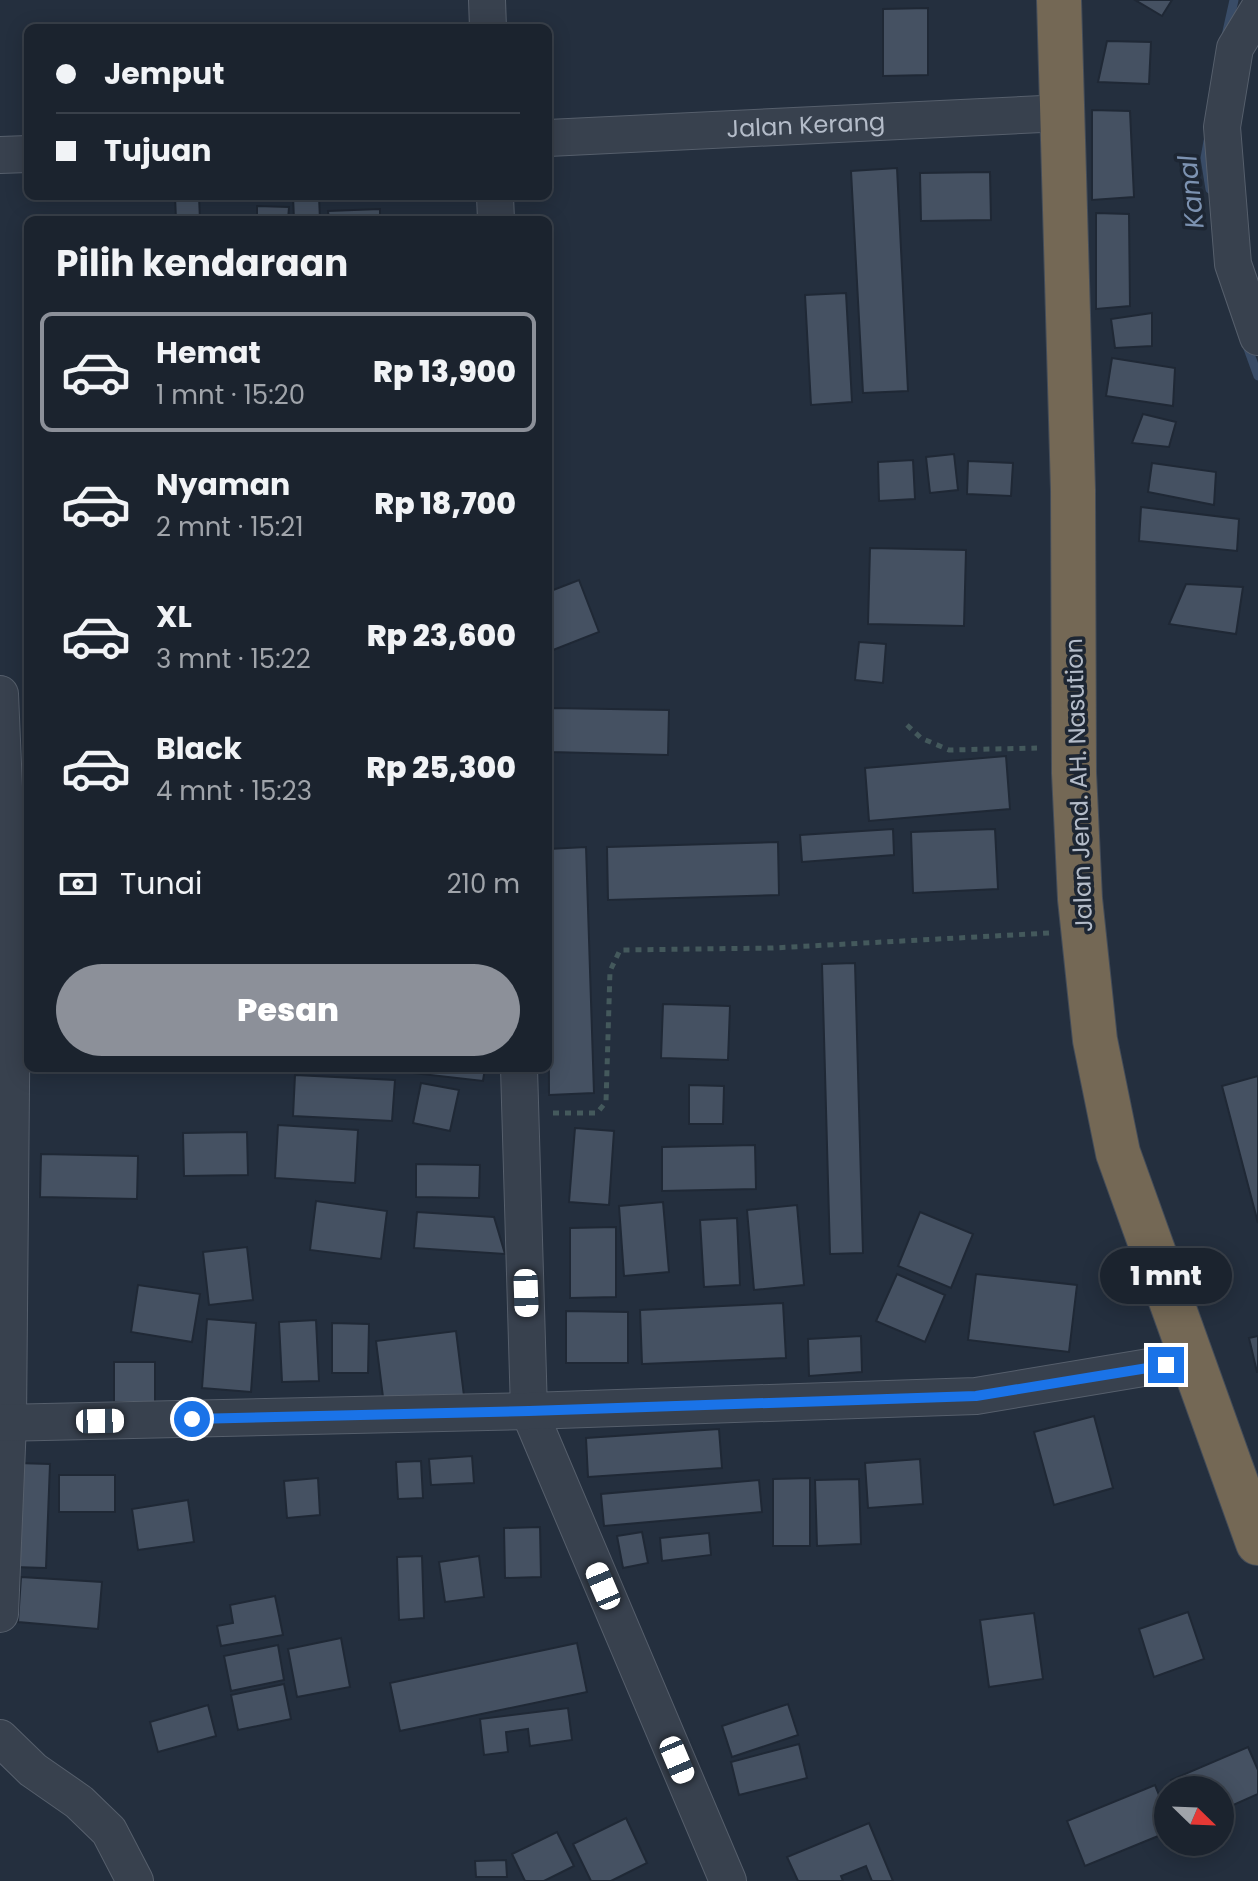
<!DOCTYPE html>
<html lang="id">
<head>
<meta charset="utf-8">
<style>
  :root { --surface:#1b232e; --page:#242b36; --text:#f1f3f6; --muted:#a0a4aa; --line:#39404a; --accent:#8c9099 }
  body { margin:0; font-family:Poppins,sans-serif; background:var(--page); color:var(--text); height:100vh; display:flex; flex-direction:column; font-size:30px; white-space:nowrap }
  * { box-sizing:border-box; margin:0 }
  p { font-size:26px; color:var(--muted) }
  .icon { flex:none; width:44px; height:44px; fill:none; stroke:currentColor; stroke-width:2; stroke-linecap:round; stroke-linejoin:round }
  .map { position:relative; flex:1; overflow:hidden }
  .drawer { position:absolute; left:24px; top:216px; width:528px; height:856px; display:flex; flex-direction:column; background:var(--surface); border-radius:12px; box-shadow:0 4px 20px #0003,0 0 0 2px var(--line) }
  .drawer>* { flex:none }
  .guide { position:absolute; left:24px; top:24px; width:528px; height:176px; border-radius:12px; box-shadow:0 4px 20px #0003,0 0 0 2px var(--line); display:grid; align-content:center; height:176px; padding:0 32px; background:var(--surface) }
  .needle { width:52px; rotate:113deg }
  .fabs { position:absolute; left:1154px; top:1776px; display:grid; gap:16px }
  .fabs a { display:grid; place-items:center; width:80px; height:80px; border-radius:50%; background:var(--surface); box-shadow:0 4px 20px #0003,0 0 0 2px var(--line); font-size:40px }
  .end { position:absolute; width:36px; height:36px; margin:-18px; border:10px solid #1a73e8; background:#fff; box-shadow:0 0 0 4px #fff }
  .from { border-radius:50% }
  .bubble { position:absolute; height:56px; border-radius:28px; background:var(--surface); box-shadow:0 4px 20px #0003,0 0 0 2px var(--line); font-size:26px; font-weight:800; line-height:56px; text-align:center }
  .car { position:absolute; width:24px; height:48px; margin:-24px -12px; border-radius:10px; box-shadow:0 0 6px 2px #0007; background:linear-gradient(#fff 24%,#345 0 40%,#fff 0 76%,#345 0 86%,#fff 0) }
  .guide b { display:flex; align-items:center; gap:28px; height:76px; font-size:30px }
  .guide b+b { border-top:2px solid var(--line) }
  .guide i { width:20px; height:20px; background:var(--text) }
  ul { padding:0; list-style:none }
  li { display:flex; align-items:center; gap:24px; height:120px; margin:0 16px 12px; padding:0 16px; border:4px solid transparent; border-radius:12px }
  li div { flex:1 }
  li b { display:block; font-size:30px }
  li em { font-style:normal; font-weight:800 }
  li.on { border-color:var(--accent) }
  li>.icon { width:72px; height:72px; stroke-width:1.5 }
  h2 { padding:0 32px; font-size:36px; line-height:96px }
  .pay { display:flex; align-items:center; gap:20px; height:88px; padding:0 32px; font-size:30px }
  .pay p { margin-inline-start:auto }
  .button { display:flex; gap:16px; margin-top:auto; padding:16px 32px }
  .button a { flex:1; height:92px; border-radius:48px; background:var(--accent); color:#fff; font-size:32px; font-weight:800; line-height:92px; text-align:center }
  .map>svg:first-child { display:block }
  .lines { fill:none; stroke-linecap:round; stroke-linejoin:round }
  .stream { stroke:#394c67; stroke-width:9 }
  .building { fill:#455162; stroke:#1f2835; stroke-width:2 }
  .street-casing { stroke:#565f6c; stroke-width:38 }
  .highway-casing { stroke:#434c59; stroke-width:46 }
  .path { stroke:#44595c; stroke-width:5; stroke-dasharray:6 6; stroke-linecap:butt }
  .street { stroke:#38414e; stroke-width:36 }
  .highway { stroke:#746855; stroke-width:44 }
  .route { stroke:#1a73e8; stroke-width:10 }
  .labels { text-anchor:middle; stroke-width:7; stroke-linejoin:round; paint-order:stroke }
  .street-label { font-size:24px; fill:#b4bcc9; stroke:#1d2633 }
  .water-label { font-size:26px; font-style:italic; fill:#7c92b1; stroke:#1d2633 }
</style>
</head>
<body>
<div class="map">
<svg width="1258" height="1881" viewBox="0 0 1258 1881">
  <rect width="100%" height="100%" fill="#242f3e"/>
  <g class="lines">
    <g class="stream">
      <path d="M 1226,36 L 1234,0"/>
      <path d="M 1208,141 L 1205,158 L 1210,189"/>
      <path d="M 1246,343 L 1258,376"/>
    </g>
  </g>
  <g class="building">
    <path d="M 1135,0 L 1172,0 L 1162,16 Z"/>
    <path d="M 928,8 L 928,75 L 883,76 L 883,9 Z"/>
    <path d="M 1107,41 L 1151,42 L 1149,84 L 1098,82 Z"/>
    <path d="M 1092,110 L 1130,111 L 1134,197 L 1092,200 Z"/>
    <path d="M 897,168 L 908,391 L 863,393 L 851,171 Z"/>
    <path d="M 990,172 L 991,220 L 921,221 L 920,173 Z"/>
    <path d="M 175,196 L 199,196 L 200,220 L 176,220 Z"/>
    <path d="M 293,196 L 319,196 L 320,220 L 294,220 Z"/>
    <path d="M 257,206 L 289,207 L 288,220 L 257,220 Z"/>
    <path d="M 380,209 L 380,220 L 329,220 L 328,211 Z"/>
    <path d="M 1096,213 L 1129,214 L 1130,306 L 1096,309 Z"/>
    <path d="M 846,293 L 852,402 L 811,405 L 805,295 Z"/>
    <path d="M 1152,313 L 1152,346 L 1115,348 L 1111,319 Z"/>
    <path d="M 1112,358 L 1175,368 L 1173,406 L 1106,396 Z"/>
    <path d="M 1143,414 L 1176,422 L 1169,447 L 1132,443 Z"/>
    <path d="M 954,454 L 958,490 L 930,493 L 926,457 Z"/>
    <path d="M 913,460 L 915,499 L 879,501 L 878,462 Z"/>
    <path d="M 968,461 L 1013,463 L 1011,496 L 967,494 Z"/>
    <path d="M 1152,463 L 1216,472 L 1214,505 L 1148,492 Z"/>
    <path d="M 1141,507 L 1239,519 L 1237,551 L 1139,541 Z"/>
    <path d="M 870,548 L 966,550 L 964,626 L 868,624 Z"/>
    <path d="M 579,580 L 599,632 L 548,652 L 548,592 Z"/>
    <path d="M 1186,584 L 1243,587 L 1236,634 L 1169,624 Z"/>
    <path d="M 859,642 L 886,644 L 883,683 L 855,680 Z"/>
    <path d="M 551,708 L 669,710 L 668,755 L 550,752 Z"/>
    <path d="M 1006,756 L 1010,809 L 869,821 L 865,768 Z"/>
    <path d="M 893,829 L 894,855 L 802,862 L 800,835 Z"/>
    <path d="M 995,829 L 998,889 L 913,893 L 911,832 Z"/>
    <path d="M 778,842 L 779,895 L 608,900 L 607,847 Z"/>
    <path d="M 586,847 L 594,1093 L 549,1095 L 548,849 Z"/>
    <path d="M 855,963 L 863,1253 L 830,1254 L 822,964 Z"/>
    <path d="M 663,1004 L 730,1006 L 728,1060 L 661,1058 Z"/>
    <path d="M 369,1068 L 485,1068 L 483,1081 Z"/>
    <path d="M 295,1075 L 395,1080 L 392,1121 L 293,1116 Z"/>
    <path d="M 1258,1076 L 1258,1223 L 1222,1086 Z"/>
    <path d="M 421,1083 L 459,1090 L 450,1131 L 413,1123 Z"/>
    <path d="M 689,1085 L 724,1086 L 723,1124 L 689,1124 Z"/>
    <path d="M 278,1125 L 358,1130 L 355,1183 L 275,1178 Z"/>
    <path d="M 575,1128 L 614,1131 L 609,1205 L 569,1202 Z"/>
    <path d="M 247,1132 L 248,1175 L 184,1176 L 183,1133 Z"/>
    <path d="M 755,1145 L 756,1189 L 662,1191 L 662,1147 Z"/>
    <path d="M 41,1154 L 138,1156 L 137,1199 L 40,1197 Z"/>
    <path d="M 416,1164 L 480,1165 L 479,1198 L 416,1197 Z"/>
    <path d="M 316,1201 L 387,1211 L 381,1259 L 310,1250 Z"/>
    <path d="M 663,1202 L 669,1272 L 624,1276 L 619,1206 Z"/>
    <path d="M 797,1205 L 804,1285 L 754,1290 L 747,1210 Z"/>
    <path d="M 417,1212 L 494,1217 L 505,1254 L 414,1248 Z"/>
    <path d="M 920,1212 L 973,1234 L 951,1288 L 898,1266 Z"/>
    <path d="M 737,1218 L 740,1285 L 704,1287 L 700,1220 Z"/>
    <path d="M 616,1227 L 616,1297 L 570,1298 L 570,1228 Z"/>
    <path d="M 247,1247 L 253,1300 L 209,1305 L 203,1252 Z"/>
    <path d="M 897,1274 L 945,1295 L 925,1342 L 876,1321 Z"/>
    <path d="M 976,1274 L 1077,1285 L 1069,1352 L 968,1340 Z"/>
    <path d="M 138,1285 L 200,1294 L 192,1342 L 131,1332 Z"/>
    <path d="M 783,1303 L 786,1358 L 642,1364 L 640,1310 Z"/>
    <path d="M 566,1311 L 628,1312 L 628,1363 L 566,1363 Z"/>
    <path d="M 207,1319 L 256,1323 L 251,1392 L 202,1388 Z"/>
    <path d="M 316,1320 L 319,1381 L 282,1382 L 279,1322 Z"/>
    <path d="M 332,1323 L 369,1324 L 368,1373 L 332,1373 Z"/>
    <path d="M 456,1331 L 464,1396 L 384,1405 L 376,1341 Z"/>
    <path d="M 861,1336 L 862,1372 L 809,1376 L 808,1339 Z"/>
    <path d="M 1258,1336 L 1258,1372 L 1257,1372 L 1249,1338 Z"/>
    <rect x="114" y="1362" width="41" height="40"/>
    <path d="M 1094,1416 L 1113,1488 L 1054,1505 L 1034,1432 Z"/>
    <path d="M 719,1429 L 722,1468 L 588,1477 L 586,1438 Z"/>
    <path d="M 472,1456 L 474,1483 L 431,1485 L 429,1459 Z"/>
    <path d="M 920,1459 L 923,1504 L 868,1508 L 865,1463 Z"/>
    <path d="M 421,1461 L 423,1498 L 398,1499 L 396,1462 Z"/>
    <path d="M 17,1463 L 50,1464 L 46,1568 L 13,1567 Z"/>
    <rect x="59" y="1475" width="56" height="37"/>
    <path d="M 318,1478 L 320,1515 L 287,1518 L 284,1481 Z"/>
    <path d="M 810,1478 L 810,1546 L 773,1546 L 773,1479 Z"/>
    <path d="M 859,1479 L 861,1544 L 817,1546 L 815,1480 Z"/>
    <path d="M 759,1480 L 762,1512 L 604,1526 L 601,1494 Z"/>
    <path d="M 188,1500 L 194,1542 L 138,1550 L 132,1509 Z"/>
    <path d="M 540,1527 L 541,1577 L 505,1578 L 504,1528 Z"/>
    <path d="M 642,1532 L 648,1563 L 623,1568 L 617,1536 Z"/>
    <path d="M 709,1533 L 711,1555 L 662,1561 L 660,1538 Z"/>
    <path d="M 422,1556 L 424,1618 L 399,1620 L 397,1557 Z"/>
    <path d="M 479,1556 L 484,1597 L 445,1602 L 439,1562 Z"/>
    <path d="M 21,1577 L 102,1582 L 98,1629 L 18,1622 Z"/>
    <path d="M 275,1596 L 283,1635 L 221,1646 L 217,1626 L 233,1623 L 230,1605 Z"/>
    <path d="M 1188,1612 L 1204,1659 L 1154,1677 L 1139,1629 Z"/>
    <path d="M 1034,1613 L 1043,1679 L 989,1687 L 980,1620 Z"/>
    <path d="M 341,1638 L 350,1687 L 297,1697 L 288,1649 Z"/>
    <path d="M 577,1643 L 587,1692 L 400,1731 L 390,1683 Z"/>
    <path d="M 278,1645 L 284,1680 L 231,1691 L 224,1656 Z"/>
    <path d="M 284,1684 L 291,1719 L 238,1730 L 231,1695 Z"/>
    <path d="M 788,1704 L 798,1735 L 732,1757 L 722,1726 Z"/>
    <path d="M 208,1705 L 216,1736 L 158,1752 L 150,1722 Z"/>
    <path d="M 568,1708 L 572,1740 L 530,1746 L 528,1729 L 506,1732 L 508,1752 L 484,1755 L 480,1719 Z"/>
    <path d="M 799,1744 L 807,1778 L 739,1795 L 731,1762 Z"/>
    <path d="M 1248,1747 L 1258,1770 L 1258,1794 L 1220,1811 L 1220,1790 L 1175,1790 L 1171,1780 Z"/>
    <path d="M 1155,1785 L 1168,1817 L 1168,1832 L 1085,1866 L 1067,1821 Z"/>
    <path d="M 626,1818 L 647,1863 L 611,1881 L 591,1881 L 573,1844 Z"/>
    <path d="M 869,1823 L 893,1881 L 872,1881 L 866,1866 L 841,1876 L 843,1881 L 798,1881 L 787,1857 Z"/>
    <path d="M 557,1832 L 574,1866 L 544,1881 L 525,1881 L 512,1854 Z"/>
    <path d="M 506,1860 L 507,1877 L 476,1877 L 475,1861 Z"/>
  </g>
  <g class="lines">
    <g class="street-casing">
      <g id="street">
        <path d="M 487,0 L 488,28"/>
        <path d="M 1258,10 L 1235,48 L 1222,127 L 1233,264 L 1258,337"/>
        <path id="s1" d="M 548,138 L 1063,113"/>
        <path d="M 0,155 L 28,154"/>
        <path d="M 495,196 L 496,220"/>
        <path d="M 0,694 L 12,975 L 8,1423 L 0,1614"/>
        <path d="M 519,1068 L 529,1411 L 728,1881"/>
        <path d="M 0,1423 L 529,1411 L 976,1396 L 1191,1360"/>
        <path d="M 0,1738 L 33,1770 L 79,1802 L 109,1831 L 135,1881"/>
      </g>
    </g>
    <g class="highway-casing">
      <path id="highway" d="M 1059,0 L 1073,490 L 1074,773 L 1080,899 L 1095,1040 L 1118,1153 L 1258,1543"/>
    </g>
    <g class="path">
      <path d="M 907,725 L 921,738 L 949,750 L 1037,748"/>
      <path d="M 553,1113 L 597,1113 L 606,1102 L 610,971 L 620,950 L 773,948 L 1049,933"/>
    </g>
    <use href="#street" class="street"/>
    <use href="#highway" class="highway"/>
  </g>
  <g class="lines">
    <path class="route" d="M 192,1419 L 529,1411 L 976,1396 L 1166,1365"/>
  </g>
  <g class="labels">
    <g class="street-label">
      <text dy="8" stroke="none"><textPath href="#s1" startOffset="258">Jalan Kerang</textPath></text>
      <text transform="translate(1079 785) rotate(-92)" y="8">Jalan Jend. AH. Nasution</text>
    </g>
    <g class="water-label">
      <text transform="translate(1191 192) rotate(-96)" y="9">Kanal</text>
    </g>
  </g>
</svg>
<div class="fabs">
<a><svg class="needle" viewBox="-14 -14 28 28"><path d="M0-13l5 13h-10z" fill="#e53935"/><path d="M0 13l5-13h-10z" fill="#a0a4aa"/></svg></a>
</div>
<i class="end from" style="left:192px;top:1419px"></i>
<i class="end" style="left:1166px;top:1365px"></i>
<div class="bubble" style="left:1100px;top:1248px;width:132px">1 mnt</div>
<i class="car" style="left:526px;top:1293px;rotate:178deg"></i>
<i class="car" style="left:100px;top:1421px;rotate:89deg"></i>
<i class="car" style="left:603px;top:1586px;rotate:337deg"></i>
<i class="car" style="left:677px;top:1760px;rotate:157deg"></i>
<div class="guide">
<b><i class="from"></i>Jemput</b>
<b><i></i>Tujuan</b>
</div>
<section class="drawer">
<h2>Pilih kendaraan</h2>
<ul>
<li class="on"><svg class="icon" aria-label="car" viewBox="0 0 24 24"><path d="M5 17H2v-5l4-1 3-4h7l3 4 3 1v5h-3M9 17h6M6 11h13"/><circle cx="7" cy="17" r="2"/><circle cx="17" cy="17" r="2"/></svg><div><b>Hemat</b><p>1 mnt · 15:20</p></div><em>Rp 13,900</em></li>
<li><svg class="icon" aria-label="car" viewBox="0 0 24 24"><path d="M5 17H2v-5l4-1 3-4h7l3 4 3 1v5h-3M9 17h6M6 11h13"/><circle cx="7" cy="17" r="2"/><circle cx="17" cy="17" r="2"/></svg><div><b>Nyaman</b><p>2 mnt · 15:21</p></div><em>Rp 18,700</em></li>
<li><svg class="icon" aria-label="car" viewBox="0 0 24 24"><path d="M5 17H2v-5l4-1 3-4h7l3 4 3 1v5h-3M9 17h6M6 11h13"/><circle cx="7" cy="17" r="2"/><circle cx="17" cy="17" r="2"/></svg><div><b>XL</b><p>3 mnt · 15:22</p></div><em>Rp 23,600</em></li>
<li><svg class="icon" aria-label="car" viewBox="0 0 24 24"><path d="M5 17H2v-5l4-1 3-4h7l3 4 3 1v5h-3M9 17h6M6 11h13"/><circle cx="7" cy="17" r="2"/><circle cx="17" cy="17" r="2"/></svg><div><b>Black</b><p>4 mnt · 15:23</p></div><em>Rp 25,300</em></li>
</ul>
<div class="pay"><svg class="icon" aria-label="cash" viewBox="0 0 24 24"><path d="M3 7h18v10H3z"/><circle cx="12" cy="12" r="2"/></svg>Tunai<p>210 m</p></div>
<div class="button"><a>Pesan</a></div>
</section>
</div>
</body>
</html>
